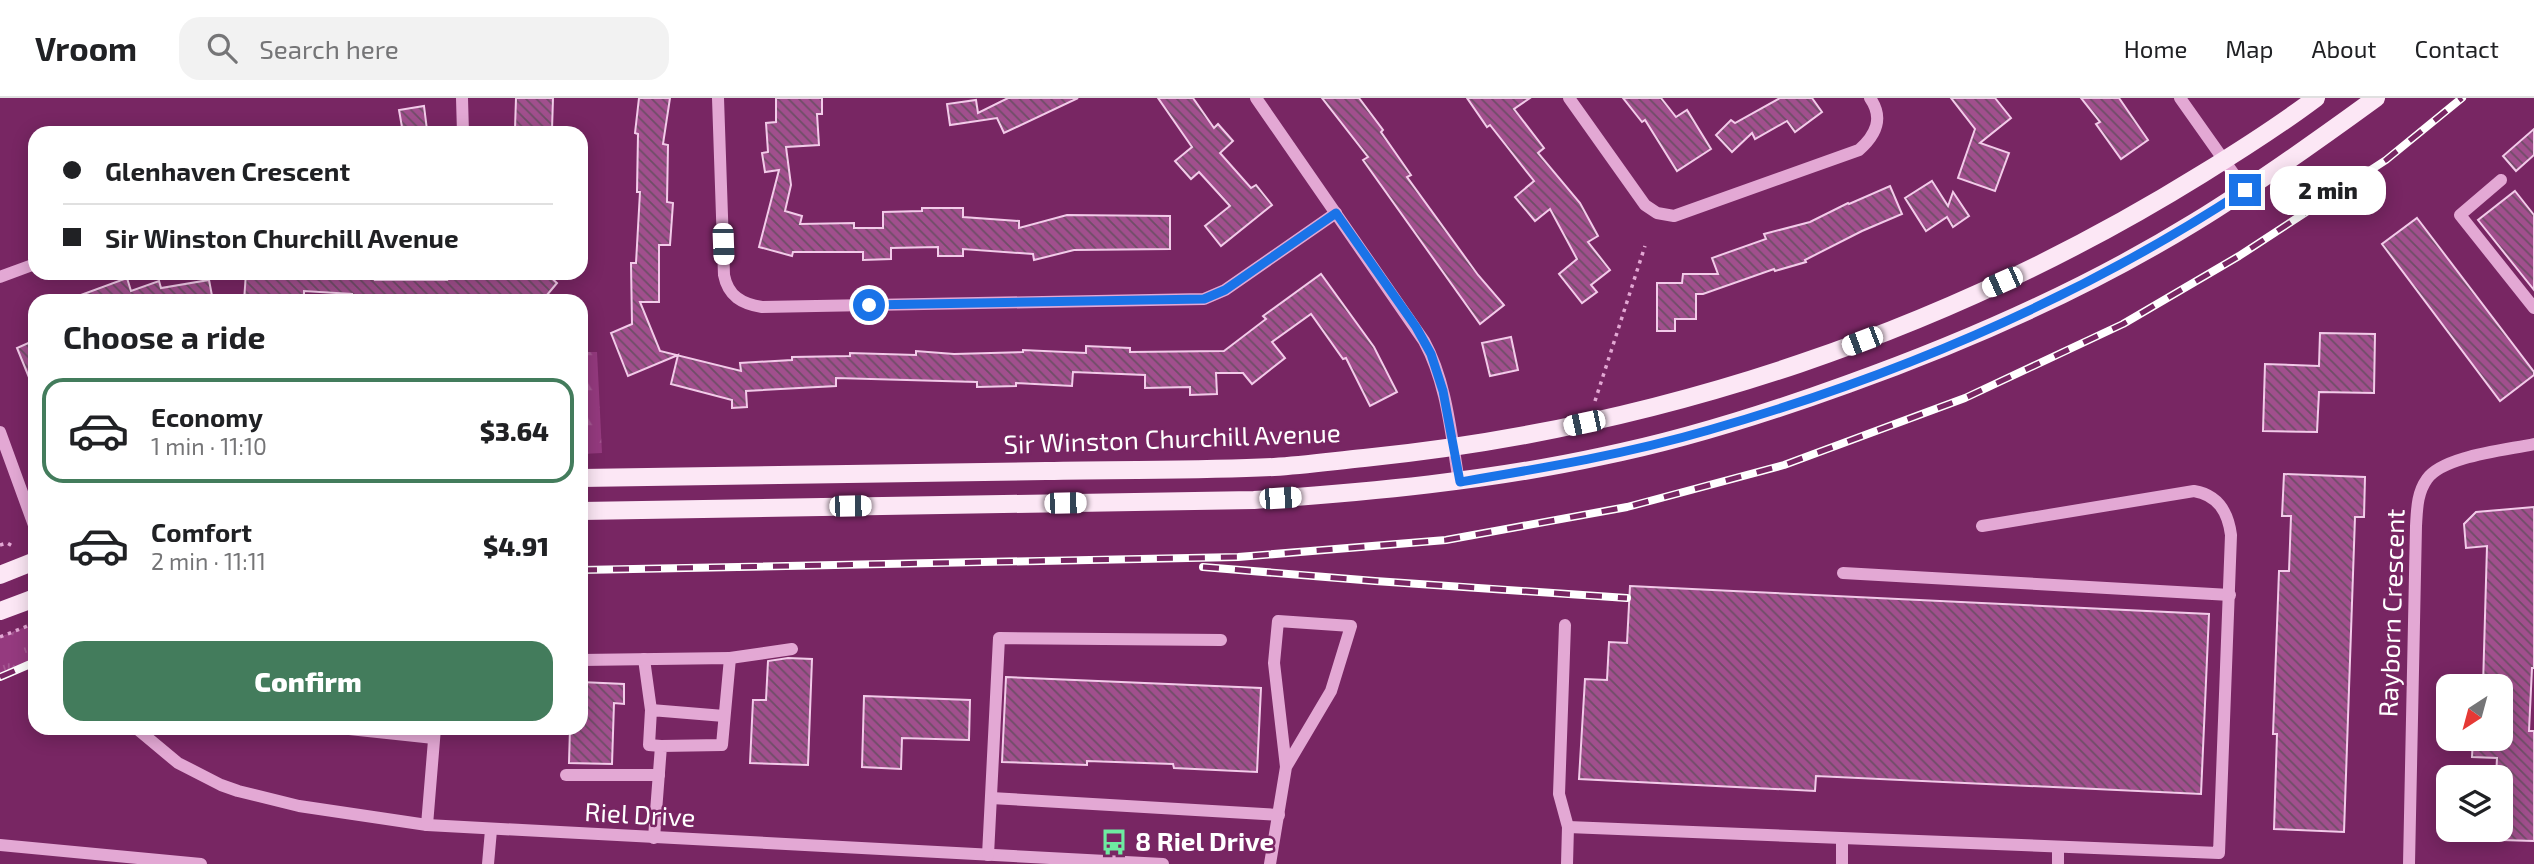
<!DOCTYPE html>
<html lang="en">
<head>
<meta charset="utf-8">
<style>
  :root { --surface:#fff; --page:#f2f2f2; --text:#202124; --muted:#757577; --line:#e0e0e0; --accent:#437c5c }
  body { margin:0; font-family:"Exo 2",sans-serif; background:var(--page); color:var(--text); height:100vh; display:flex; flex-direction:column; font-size:26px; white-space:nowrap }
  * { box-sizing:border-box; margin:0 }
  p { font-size:23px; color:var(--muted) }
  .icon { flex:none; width:38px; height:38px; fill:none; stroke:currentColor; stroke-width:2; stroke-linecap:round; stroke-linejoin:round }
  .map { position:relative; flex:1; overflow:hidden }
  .sheet { position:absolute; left:28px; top:196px; width:560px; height:441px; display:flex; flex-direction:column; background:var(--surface); border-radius:21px; box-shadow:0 4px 18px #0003 }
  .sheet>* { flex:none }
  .banner { position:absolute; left:28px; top:28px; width:560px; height:154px; border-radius:21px; box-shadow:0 4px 18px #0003; display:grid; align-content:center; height:154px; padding:0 35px; background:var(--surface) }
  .needle { width:46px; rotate:216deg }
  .controls { position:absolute; left:2436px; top:576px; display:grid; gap:14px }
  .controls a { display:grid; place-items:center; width:77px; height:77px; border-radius:14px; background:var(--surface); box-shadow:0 4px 18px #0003; font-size:35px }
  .end { position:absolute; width:32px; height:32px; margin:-16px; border:9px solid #1a73e8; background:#fff; box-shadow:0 0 0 4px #fff }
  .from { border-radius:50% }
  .bubble { position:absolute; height:49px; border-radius:21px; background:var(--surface); box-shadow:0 4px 18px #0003; font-size:23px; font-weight:800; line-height:49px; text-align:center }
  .car { position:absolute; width:21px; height:42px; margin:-21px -10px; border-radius:9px; box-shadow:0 0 5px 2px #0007; background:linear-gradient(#fff 24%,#345 0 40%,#fff 0 76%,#345 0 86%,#fff 0) }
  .banner b { display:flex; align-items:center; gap:24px; height:66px; font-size:26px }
  .banner b+b { border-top:2px solid var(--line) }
  .banner i { width:18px; height:18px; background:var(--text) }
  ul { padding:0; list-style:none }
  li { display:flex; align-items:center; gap:21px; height:105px; margin:0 14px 10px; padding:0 21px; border:4px solid transparent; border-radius:21px }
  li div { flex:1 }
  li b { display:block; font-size:26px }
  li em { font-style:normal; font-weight:800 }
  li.current { border-color:var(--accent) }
  li>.icon { width:63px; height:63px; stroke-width:1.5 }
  h2 { padding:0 35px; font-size:32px; line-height:84px }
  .button { display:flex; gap:14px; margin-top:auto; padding:14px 35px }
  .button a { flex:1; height:80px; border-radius:21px; background:var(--accent); color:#fff; font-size:28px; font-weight:800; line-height:80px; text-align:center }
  header { display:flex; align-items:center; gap:42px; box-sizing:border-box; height:98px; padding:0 35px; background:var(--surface); border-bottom:2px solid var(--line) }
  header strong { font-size:33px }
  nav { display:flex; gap:38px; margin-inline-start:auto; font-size:24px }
  .search { width:490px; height:63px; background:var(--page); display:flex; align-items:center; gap:18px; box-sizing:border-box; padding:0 24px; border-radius:21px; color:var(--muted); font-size:26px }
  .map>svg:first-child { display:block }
  .forest { fill:url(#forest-firs) }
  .park { fill:url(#park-tufts) }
  .building { fill:url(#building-back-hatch); stroke:#f2cbe9; stroke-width:2 }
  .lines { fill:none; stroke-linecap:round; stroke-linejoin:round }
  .path { stroke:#e3a8d4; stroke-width:3.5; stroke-dasharray:3.5 5; stroke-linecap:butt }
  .minor { stroke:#e3a8d4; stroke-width:12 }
  .major { stroke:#fce7f5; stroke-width:18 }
  .rail-casing { stroke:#fff; stroke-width:8 }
  .rail { stroke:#782663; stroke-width:5; stroke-dasharray:16; stroke-linecap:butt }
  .route { stroke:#1a73e8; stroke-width:9 }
  .labels { text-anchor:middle; stroke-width:5; stroke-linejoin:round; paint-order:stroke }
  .street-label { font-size:26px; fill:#fff; stroke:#782663 }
  .poi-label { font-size:26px; font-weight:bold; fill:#fff; stroke:#782663; text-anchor:start }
</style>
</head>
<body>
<header>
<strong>Vroom</strong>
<div class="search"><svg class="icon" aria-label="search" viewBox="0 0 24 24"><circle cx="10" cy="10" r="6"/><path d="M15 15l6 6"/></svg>Search here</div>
<nav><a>Home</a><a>Map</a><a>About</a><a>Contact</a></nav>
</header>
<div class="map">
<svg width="2534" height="766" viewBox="0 0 2534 766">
  <defs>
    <pattern id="forest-firs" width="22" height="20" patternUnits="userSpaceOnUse" patternTransform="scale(1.75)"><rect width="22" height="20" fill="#953a7f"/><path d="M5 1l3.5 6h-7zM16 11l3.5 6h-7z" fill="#a55892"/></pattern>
    <pattern id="park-tufts" width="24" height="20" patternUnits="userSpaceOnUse" patternTransform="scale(1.75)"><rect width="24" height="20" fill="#953a7f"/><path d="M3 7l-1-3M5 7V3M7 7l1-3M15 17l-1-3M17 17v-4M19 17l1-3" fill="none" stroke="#a55892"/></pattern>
    <pattern id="building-back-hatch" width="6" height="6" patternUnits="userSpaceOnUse" patternTransform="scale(1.75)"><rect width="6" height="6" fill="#a14f8d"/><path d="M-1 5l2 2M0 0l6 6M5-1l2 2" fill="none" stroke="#6e4d66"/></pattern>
  </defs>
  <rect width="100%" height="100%" fill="#782663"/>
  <path class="forest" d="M 581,254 L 597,254 L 602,355 L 581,356 Z"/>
  <path class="park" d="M 35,525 L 35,564 L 0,579 L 0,539 Z"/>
  <g class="building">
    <path d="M 516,0 L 553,0 L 552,32 L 515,31 Z"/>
    <path d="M 639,0 L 670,0 L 663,46 L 668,47 L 667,104 L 673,105 L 670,147 L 659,147 L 659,204 L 640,204 L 660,253 L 741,273 L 740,265 L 792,262 L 792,259 L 850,258 L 850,255 L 916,257 L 916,253 L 954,256 L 1023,254 L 1023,252 L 1086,255 L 1086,248 L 1130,250 L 1130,254 L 1224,253 L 1266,221 L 1263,218 L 1321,176 L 1374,249 L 1397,294 L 1370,308 L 1346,260 L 1343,261 L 1311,216 L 1272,244 L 1285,260 L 1252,286 L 1243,275 L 1216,275 L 1217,296 L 1190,297 L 1190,289 L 1145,290 L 1145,277 L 1073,274 L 1072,288 L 1016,285 L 1016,288 L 977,289 L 977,284 L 836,280 L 836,288 L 746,293 L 747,309 L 732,310 L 732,302 L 671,286 L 678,257 L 628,278 L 611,235 L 632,226 L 631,165 L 636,165 L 640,94 L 637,94 L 638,36 L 635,35 Z"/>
    <path d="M 776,0 L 822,0 L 822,16 L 817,16 L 819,47 L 786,49 L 791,87 L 785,113 L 802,118 L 800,126 L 854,125 L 854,130 L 883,130 L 883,114 L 922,113 L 922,110 L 963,110 L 963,119 L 1019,123 L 1019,130 L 1067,117 L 1170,118 L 1170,151 L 1074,152 L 1034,162 L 1033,156 L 963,151 L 963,158 L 938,158 L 938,149 L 891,150 L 891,161 L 863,162 L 863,154 L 793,154 L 792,158 L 759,149 L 779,72 L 765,74 L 762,55 L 768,54 L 766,25 L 776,24 Z"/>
    <path d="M 1008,0 L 1078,0 L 1004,35 L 997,20 L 950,27 L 947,6 L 976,2 L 978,15 Z"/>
    <path d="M 1158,0 L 1193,0 L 1214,30 L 1218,26 L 1233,43 L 1220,55 L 1251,90 L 1256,87 L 1272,107 L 1221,148 L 1205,128 L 1230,108 L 1199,74 L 1191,81 L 1175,63 L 1192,49 Z"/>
    <path d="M 1322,0 L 1359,0 L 1383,32 L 1381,34 L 1411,77 L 1407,79 L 1478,177 L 1504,207 L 1480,226 L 1363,62 L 1368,59 Z"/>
    <path d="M 1467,0 L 1530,0 L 1514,11 L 1544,50 L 1538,55 L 1580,105 L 1598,138 L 1588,144 L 1610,172 L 1591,187 L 1597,194 L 1582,205 L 1559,176 L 1577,161 L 1550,111 L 1535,123 L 1515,99 L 1534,83 L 1490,27 L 1487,29 Z"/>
    <path d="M 1623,0 L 1661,0 L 1676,19 L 1687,12 L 1711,51 L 1677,73 L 1645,22 L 1642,24 Z"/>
    <path d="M 1780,0 L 1812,0 L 1822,14 L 1795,34 L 1787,23 L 1755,41 L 1752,35 L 1732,54 L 1716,37 L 1731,22 L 1735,25 Z"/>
    <path d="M 1951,0 L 1995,0 L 2011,20 L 1980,45 L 2009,55 L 1995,93 L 1958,80 L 1975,31 Z"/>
    <path d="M 2081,0 L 2119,0 L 2148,42 L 2121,61 L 2096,26 L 2100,24 Z"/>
    <path d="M 424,8 L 427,32 L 403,35 L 399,12 Z"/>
    <path d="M 2534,31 L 2534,57 L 2516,73 L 2503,58 Z"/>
    <path d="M 1932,83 L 1948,108 L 1953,94 L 1969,118 L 1953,129 L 1947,119 L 1926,133 L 1905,100 Z"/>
    <path d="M 1890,88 L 1902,116 L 1862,133 L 1805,162 L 1806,164 L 1775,173 L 1774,171 L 1703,196 L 1696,196 L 1696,221 L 1675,221 L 1675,233 L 1657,233 L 1657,185 L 1682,185 L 1683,176 L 1718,176 L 1712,160 L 1766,141 L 1764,136 L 1810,124 L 1848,105 L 1849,106 Z"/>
    <path d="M 2515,93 L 2534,117 L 2534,192 L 2478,122 Z"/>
    <path d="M 2417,120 L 2534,274 L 2534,277 L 2500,303 L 2382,146 Z"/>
    <path d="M 246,175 L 376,175 L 375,182 L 447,182 L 446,178 L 546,175 L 557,185 L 542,203 L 352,203 L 352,196 L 304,193 L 304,203 L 244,203 Z"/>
    <path d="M 127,180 L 131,193 L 159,183 L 161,190 L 209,182 L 213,203 L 70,203 L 70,201 Z"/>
    <path d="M 2320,235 L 2375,236 L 2374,295 L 2319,294 L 2317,334 L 2263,333 L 2265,266 L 2319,268 Z"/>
    <path d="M 1511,239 L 1518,272 L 1490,278 L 1482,245 Z"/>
    <path d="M 35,242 L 35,294 L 17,250 Z"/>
    <path d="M 2284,376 L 2365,379 L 2364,419 L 2355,419 L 2344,734 L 2274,731 L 2277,636 L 2273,636 L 2279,473 L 2289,473 L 2291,418 L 2282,418 Z"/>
    <path d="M 2534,409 L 2534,570 L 2532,570 L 2529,633 L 2534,633 L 2534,743 L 2501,742 L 2501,679 L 2496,679 L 2497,660 L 2472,659 L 2473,640 L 2501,640 L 2501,588 L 2483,588 L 2487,448 L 2466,450 L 2464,426 L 2476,414 Z"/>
    <path d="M 1630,488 L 2209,516 L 2201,696 L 1816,678 L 1815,693 L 1579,681 L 1585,581 L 1607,582 L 1609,544 L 1627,545 Z"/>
    <path d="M 788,560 L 812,561 L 808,667 L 750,665 L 753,602 L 766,602 L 768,563 Z"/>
    <path d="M 1006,579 L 1261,590 L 1257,674 L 1174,670 L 1173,666 L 1087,663 L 1087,667 L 1002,664 Z"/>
    <path d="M 581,584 L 624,586 L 624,606 L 614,605 L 612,666 L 569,665 L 570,630 L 581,630 Z"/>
    <path d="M 864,598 L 970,602 L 969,642 L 902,640 L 901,671 L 862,669 Z"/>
  </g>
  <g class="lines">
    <g class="path">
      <path d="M 1595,303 L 1645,148"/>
      <path d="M 0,447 L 7,445 L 14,449"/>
      <path d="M 0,539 L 35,525"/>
    </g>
    <g class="minor">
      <path d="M 462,0 L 463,35"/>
      <path d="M 718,0 L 724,177 C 728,198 742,206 762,209 L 1204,201 L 1225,192 L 1336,115"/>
      <path d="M 1256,0 L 1424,243 C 1447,285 1451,337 1459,384"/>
      <path d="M 1569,0 L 1645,107 L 1657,115 L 1674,118 L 1859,52 C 1876,37 1884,20 1870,0"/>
      <path d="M 2180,0 L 2245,92"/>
      <path d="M 2501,82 L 2460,117 L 2534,210"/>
      <path d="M 0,179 L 35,166"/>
      <path d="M 0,334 L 35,430"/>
      <path d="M 1843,475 L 2230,497"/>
      <path d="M 1565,527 L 1559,696 L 1568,729 L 1567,766"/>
      <path d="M 730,560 L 792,551"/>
      <path d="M 644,561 L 651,612"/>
      <path d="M 581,562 L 730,560 L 722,647 L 661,648 L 654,740"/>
      <path d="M 136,630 L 178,665 L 221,687 L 238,693 L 299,708 L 427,727 L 1163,766"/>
      <path d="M 340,630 L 434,640"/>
      <path d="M 661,648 L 649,647 L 651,612 L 724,618"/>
      <path d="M 566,677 L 659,677"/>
      <path d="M 991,700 L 1279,717"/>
      <path d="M 427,727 L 435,630"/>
      <path d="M 1568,729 L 2219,755 L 2231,437 C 2228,414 2218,397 2194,393 L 1982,428"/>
      <path d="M 0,747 L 201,766"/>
      <path d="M 2058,749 L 2058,766"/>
      <path d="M 988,757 L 999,540 L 1221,542"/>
      <path d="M 488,766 L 491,732"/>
      <path d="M 1270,766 L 1286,669 L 1274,565 L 1278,523 L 1351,528 L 1331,593 L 1286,669"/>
      <path d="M 1842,766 L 1842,741"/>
      <path d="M 2409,766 L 2416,428 C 2417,411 2417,395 2427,381 C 2443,358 2507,352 2534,346"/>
    </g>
    <g class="major">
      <path d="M 581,380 C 736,378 891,375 1046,373 C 1122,371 1198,373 1274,369 C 1304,367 1334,363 1364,360 C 1661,330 1949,233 2202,76 C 2241,52 2280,27 2316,0"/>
      <path d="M 581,413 L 1254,402 C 1371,394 1488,383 1603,358 C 1687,341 1768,315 1848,286 C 1968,243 2086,191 2195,124 C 2257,86 2317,43 2376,0"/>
      <path d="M 0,477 L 35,463"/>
      <path d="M 0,513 L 35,500"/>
    </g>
    <g class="rail-casing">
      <g id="rail">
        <path d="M 1203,469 L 1375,483 L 1627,500"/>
        <path d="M 581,472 L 1238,459 L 1446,442 L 1627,409 L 1784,367 L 1965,300 L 2123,226 L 2239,158 L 2386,62 L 2462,0"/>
        <path d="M 0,579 L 35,564"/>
      </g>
    </g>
    <use href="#rail" class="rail"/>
  </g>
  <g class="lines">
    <path class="route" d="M 869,207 L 1204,201 L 1225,192 L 1336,115 L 1416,229 L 1431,256 L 1443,293 L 1460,384 C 1543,370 1627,356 1709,332 C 1897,278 2080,200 2245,92"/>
  </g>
  <defs>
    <g id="bus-bare" transform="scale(2.1)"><path d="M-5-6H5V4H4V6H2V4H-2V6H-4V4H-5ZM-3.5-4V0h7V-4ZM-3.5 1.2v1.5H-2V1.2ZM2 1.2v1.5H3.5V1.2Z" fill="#6eeba1" stroke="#782663" stroke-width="2.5" paint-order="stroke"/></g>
  </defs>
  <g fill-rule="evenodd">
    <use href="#bus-bare" x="1114" y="744"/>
  </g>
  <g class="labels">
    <g class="street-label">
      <text transform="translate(1172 341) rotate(-2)" y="9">Sir Winston Churchill Avenue</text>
      <text transform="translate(2392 515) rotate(-88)" y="9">Rayborn Crescent</text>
      <text transform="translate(640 717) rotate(3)" y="9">Riel Drive</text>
    </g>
    <g class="poi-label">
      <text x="1135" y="753">8 Riel Drive</text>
    </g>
  </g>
</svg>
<div class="controls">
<a><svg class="needle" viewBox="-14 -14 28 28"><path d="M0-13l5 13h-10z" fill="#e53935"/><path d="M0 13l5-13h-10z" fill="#757577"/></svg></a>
<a><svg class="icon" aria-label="layers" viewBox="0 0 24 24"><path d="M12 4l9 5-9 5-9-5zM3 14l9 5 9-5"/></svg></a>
</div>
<i class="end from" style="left:869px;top:207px"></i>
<i class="end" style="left:2245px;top:92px"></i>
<div class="bubble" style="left:2270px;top:68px;width:116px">2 min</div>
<i class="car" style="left:723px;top:146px;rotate:178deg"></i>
<i class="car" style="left:2002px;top:184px;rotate:246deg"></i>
<i class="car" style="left:1862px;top:243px;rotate:249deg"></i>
<i class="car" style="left:1584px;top:325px;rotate:258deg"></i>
<i class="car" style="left:1280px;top:400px;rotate:86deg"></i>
<i class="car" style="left:1065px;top:405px;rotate:89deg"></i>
<i class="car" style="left:850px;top:408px;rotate:89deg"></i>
<div class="banner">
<b><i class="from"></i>Glenhaven Crescent</b>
<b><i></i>Sir Winston Churchill Avenue</b>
</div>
<section class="sheet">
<h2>Choose a ride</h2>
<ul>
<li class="current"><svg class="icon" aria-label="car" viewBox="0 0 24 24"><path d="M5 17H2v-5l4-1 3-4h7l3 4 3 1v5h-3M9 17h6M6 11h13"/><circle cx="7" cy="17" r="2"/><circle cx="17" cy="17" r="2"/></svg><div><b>Economy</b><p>1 min · 11:10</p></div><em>$3.64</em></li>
<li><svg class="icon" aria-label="car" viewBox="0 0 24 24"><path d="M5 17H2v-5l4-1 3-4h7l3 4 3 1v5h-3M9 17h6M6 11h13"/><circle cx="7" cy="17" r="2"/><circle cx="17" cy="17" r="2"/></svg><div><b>Comfort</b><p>2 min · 11:11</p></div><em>$4.91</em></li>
</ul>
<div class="button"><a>Confirm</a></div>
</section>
</div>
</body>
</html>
